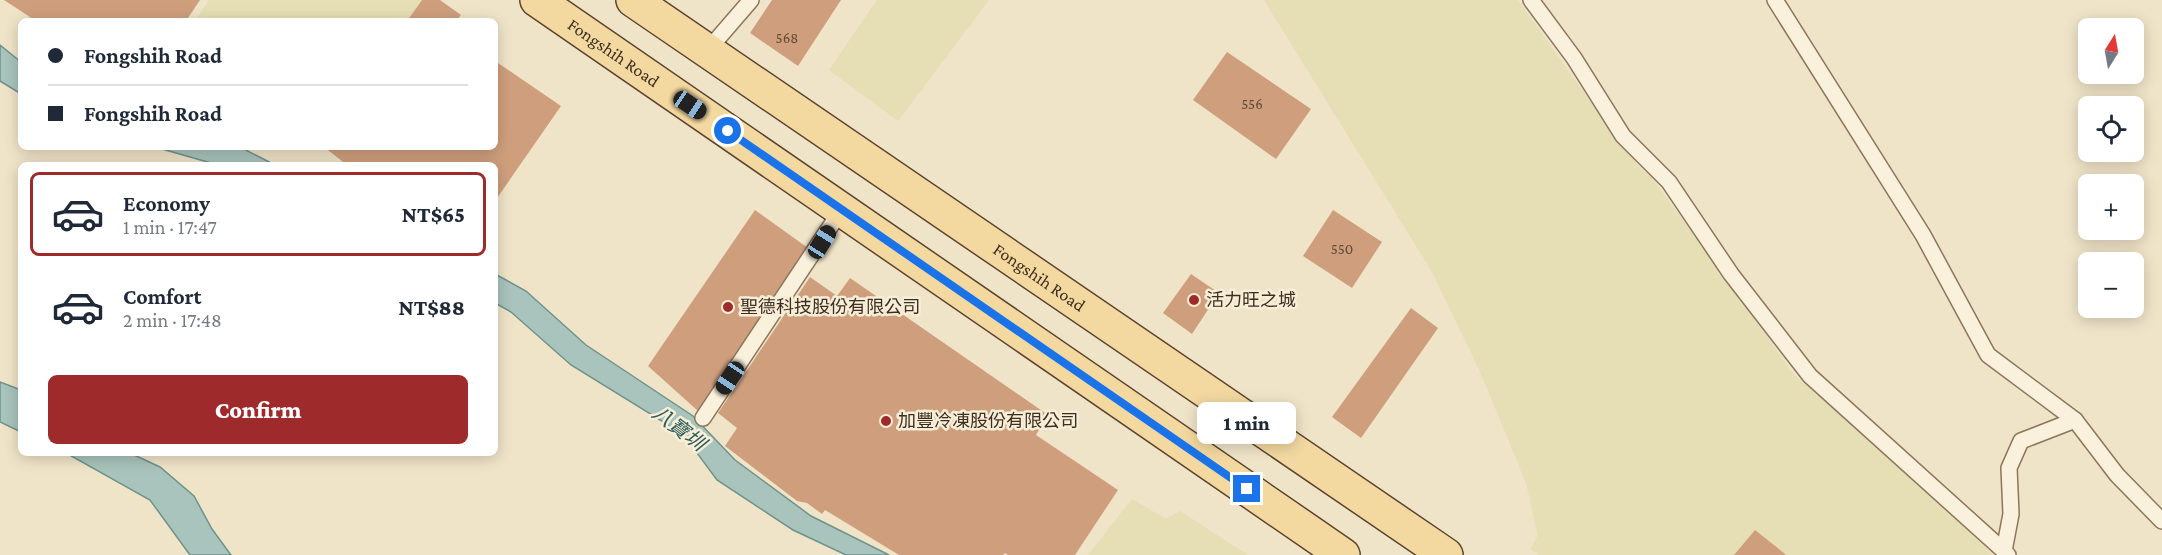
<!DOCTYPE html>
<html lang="en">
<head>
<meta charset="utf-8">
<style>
  :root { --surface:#fff; --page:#f2f2f3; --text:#1f2937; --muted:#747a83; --line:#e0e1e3; --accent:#9e2a2b }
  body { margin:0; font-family:"Crimson Pro","Noto Sans TC",serif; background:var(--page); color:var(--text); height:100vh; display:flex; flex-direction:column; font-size:22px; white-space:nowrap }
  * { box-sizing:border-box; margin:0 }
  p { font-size:20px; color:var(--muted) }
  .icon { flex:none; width:33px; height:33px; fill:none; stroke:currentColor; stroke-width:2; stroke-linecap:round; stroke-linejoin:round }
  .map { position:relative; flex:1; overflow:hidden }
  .details { position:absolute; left:18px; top:162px; width:480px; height:294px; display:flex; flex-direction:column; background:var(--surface); border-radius:9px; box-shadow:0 3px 15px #0003 }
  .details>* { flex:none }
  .banner { position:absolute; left:18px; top:18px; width:480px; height:132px; border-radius:9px; box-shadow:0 3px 15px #0003; display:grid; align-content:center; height:132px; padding:0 30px; background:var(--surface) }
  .needle { width:39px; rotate:11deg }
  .controls { position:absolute; left:2078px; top:18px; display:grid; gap:12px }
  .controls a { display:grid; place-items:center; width:66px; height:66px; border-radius:9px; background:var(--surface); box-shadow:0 3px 15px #0003; font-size:30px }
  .end { position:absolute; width:27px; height:27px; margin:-14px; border:8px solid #1a73e8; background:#fff; box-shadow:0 0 0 3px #fff }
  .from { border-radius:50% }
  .bubble { position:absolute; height:42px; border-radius:9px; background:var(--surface); box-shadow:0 3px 15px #0003; font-size:20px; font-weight:800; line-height:42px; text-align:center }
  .car { position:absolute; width:18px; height:36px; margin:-18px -9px; border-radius:8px; box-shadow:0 0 4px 2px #0007; background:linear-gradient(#222 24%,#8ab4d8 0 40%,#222 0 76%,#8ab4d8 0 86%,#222 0) }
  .banner b { display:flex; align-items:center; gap:21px; height:57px; font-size:22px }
  .banner b+b { border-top:2px solid var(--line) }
  .banner i { width:15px; height:15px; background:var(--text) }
  ul { padding:10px 0 0; list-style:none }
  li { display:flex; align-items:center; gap:18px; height:84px; margin:0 12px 9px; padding:0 18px; border:3px solid transparent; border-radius:9px }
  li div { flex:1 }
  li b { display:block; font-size:22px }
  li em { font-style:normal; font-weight:800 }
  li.active { border-color:var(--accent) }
  li>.icon { width:54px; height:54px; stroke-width:1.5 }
  .cta { display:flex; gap:12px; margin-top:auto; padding:12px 30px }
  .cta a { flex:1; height:69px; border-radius:9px; background:var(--accent); color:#fff; font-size:24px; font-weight:800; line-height:69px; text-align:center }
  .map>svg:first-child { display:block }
  .farmland { fill:#e6deb5 }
  .water { fill:#a9c4bc; stroke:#6f938a; stroke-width:1.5 }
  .building { fill:#cf9f7d }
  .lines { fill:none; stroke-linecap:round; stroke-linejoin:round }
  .service-casing { stroke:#8d765c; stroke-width:18 }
  .primary-casing { stroke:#5b4430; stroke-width:36 }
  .service { stroke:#faf1dc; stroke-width:15 }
  .primary { stroke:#f3d9a0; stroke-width:33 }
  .route { stroke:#1a73e8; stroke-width:8 }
  .poi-dot { fill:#9e2a2b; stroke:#f7eed8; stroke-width:2 }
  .labels { text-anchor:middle; stroke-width:5; stroke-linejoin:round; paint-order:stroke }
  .number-label { font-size:15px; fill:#624a37 }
  .street-label { font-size:18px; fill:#3d2e20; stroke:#f7eed8 }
  .poi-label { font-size:18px; fill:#3d2e20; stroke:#f7eed8; text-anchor:start }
  .water-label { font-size:20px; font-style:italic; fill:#2f5d5a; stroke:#f7eed8 }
</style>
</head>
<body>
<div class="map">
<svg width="2162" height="555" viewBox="0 0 2162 555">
  <rect width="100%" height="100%" fill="#f0e4c8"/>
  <g class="farmland">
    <path d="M 209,0 L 422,0 L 407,21 L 195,21 Z"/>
    <path d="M 877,0 L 989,0 L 898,121 L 829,70 Z"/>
    <path d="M 1264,0 L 1518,0 L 1620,143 L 1639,167 L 1650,176 L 1687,225 L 1795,376 L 1924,487 L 1993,555 L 1786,555 L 1755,530 L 1734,555 L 1539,555 L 1530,549 L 1538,536 L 1526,483 L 1481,374 L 1432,272 Z"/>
    <path d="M 1132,499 L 1166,519 L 1180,511 L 1248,555 L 1088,555 Z"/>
  </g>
  <g class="water">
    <path d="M 0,45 L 21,62 L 21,94 L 0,81 Z"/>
    <path d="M 155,147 L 240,147 L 275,165 L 218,165 Z"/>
    <path d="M 495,274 L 526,291 L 586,345 L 693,416 L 735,460 L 811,516 L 889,555 L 846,555 L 793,530 L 717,480 L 683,434 L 571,365 L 511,312 L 495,303 Z"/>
    <path d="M 0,382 L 21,390 L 21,432 L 0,422 Z"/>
    <path d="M 66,453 L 130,453 L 160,467 L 194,496 L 212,529 L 231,555 L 190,555 L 150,500 Z"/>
  </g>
  <g class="building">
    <path d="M 4,0 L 200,0 L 186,21 L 36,21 Z"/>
    <path d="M 422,0 L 440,0 L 461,15 L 456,21 L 407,21 Z"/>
    <path d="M 772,0 L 841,0 L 798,66 L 750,33 Z"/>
    <path d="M 1227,52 L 1311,109 L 1276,159 L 1193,100 Z"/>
    <path d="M 495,61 L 561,106 L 495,201 L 495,165 L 347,165 L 324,147 L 495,147 Z"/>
    <path d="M 755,210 L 808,248 L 698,411 L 648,366 Z"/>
    <path d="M 1333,210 L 1382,242 L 1352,288 L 1303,256 Z"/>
    <path d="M 1191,274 L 1219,293 L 1192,334 L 1163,313 Z"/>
    <path d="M 810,277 L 837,296 L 850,278 L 1048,415 L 1036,435 L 1118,490 L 1075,555 L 1008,555 L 1005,553 L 1003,555 L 899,555 L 825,510 L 822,514 L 807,503 L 797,501 L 725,446 L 737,428 L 718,413 Z"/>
    <path d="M 1411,308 L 1438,328 L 1361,438 L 1332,417 Z"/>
    <path d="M 1755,530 L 1779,549 L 1786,555 L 1734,555 Z"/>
  </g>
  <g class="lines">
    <g class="service-casing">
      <g id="service">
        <path d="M 1531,0 L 1574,58 L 1623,136 L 1669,182 L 1731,274 L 1810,376 L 2004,551"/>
        <path d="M 1775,0 L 1923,235 L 1988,355 L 2075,420 L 2117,475 L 2162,521"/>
        <path d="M 707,51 L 751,0"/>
        <path d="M 703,418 L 842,209"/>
        <path d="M 2008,555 L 2004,551 L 2011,514 L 2009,468 L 2021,441 L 2075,420"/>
      </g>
    </g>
    <g class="primary-casing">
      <g id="primary">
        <path id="s1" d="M 537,0 L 1343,555"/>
        <path id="s2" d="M 633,0 L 1446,555"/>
      </g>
    </g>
    <use href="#service" class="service"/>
    <use href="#primary" class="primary"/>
  </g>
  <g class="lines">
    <path class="route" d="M 728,131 L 1247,489"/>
  </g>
  <g class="poi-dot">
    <circle cx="1194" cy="300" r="6"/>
    <circle cx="728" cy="307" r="6"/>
    <circle cx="886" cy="421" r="6"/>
  </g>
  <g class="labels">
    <g class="number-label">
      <text x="787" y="43">568</text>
      <text x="1252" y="109">556</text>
      <text x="1342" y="254">550</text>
    </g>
    <g class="street-label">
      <text dy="6" stroke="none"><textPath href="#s1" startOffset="93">Fongshih Road</textPath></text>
      <text dy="6" stroke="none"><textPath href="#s2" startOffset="492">Fongshih Road</textPath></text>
    </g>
    <g class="poi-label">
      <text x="1206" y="306">活力旺之城</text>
      <text x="740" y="313">聖德科技股份有限公司</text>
      <text x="898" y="427">加豐冷凍股份有限公司</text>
    </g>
    <g class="water-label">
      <text transform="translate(679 428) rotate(37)" y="7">八寶圳</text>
    </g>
  </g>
</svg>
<div class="controls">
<a><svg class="needle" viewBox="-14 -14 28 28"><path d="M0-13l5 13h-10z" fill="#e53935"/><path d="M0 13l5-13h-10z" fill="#747a83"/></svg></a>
<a><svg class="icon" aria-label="locate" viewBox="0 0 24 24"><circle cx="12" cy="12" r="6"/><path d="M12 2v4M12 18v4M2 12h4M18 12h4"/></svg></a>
<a>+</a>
<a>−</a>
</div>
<i class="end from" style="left:728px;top:131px"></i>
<i class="end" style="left:1247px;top:489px"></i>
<div class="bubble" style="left:1197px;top:402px;width:99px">1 min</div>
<i class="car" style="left:690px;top:105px;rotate:124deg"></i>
<i class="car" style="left:822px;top:242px;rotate:32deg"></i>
<i class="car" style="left:730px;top:378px;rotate:214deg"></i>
<div class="banner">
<b><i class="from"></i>Fongshih Road</b>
<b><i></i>Fongshih Road</b>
</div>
<section class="details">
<ul>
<li class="active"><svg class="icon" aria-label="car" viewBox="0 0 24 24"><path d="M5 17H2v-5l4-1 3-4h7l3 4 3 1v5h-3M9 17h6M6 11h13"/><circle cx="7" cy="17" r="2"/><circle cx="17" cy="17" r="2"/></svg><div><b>Economy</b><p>1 min · 17:47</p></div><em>NT$65</em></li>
<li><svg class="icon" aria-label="car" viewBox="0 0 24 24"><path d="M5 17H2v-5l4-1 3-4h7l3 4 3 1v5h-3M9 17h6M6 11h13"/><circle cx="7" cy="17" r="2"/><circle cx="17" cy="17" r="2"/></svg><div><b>Comfort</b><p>2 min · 17:48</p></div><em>NT$88</em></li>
</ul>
<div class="cta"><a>Confirm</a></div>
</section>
</div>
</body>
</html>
